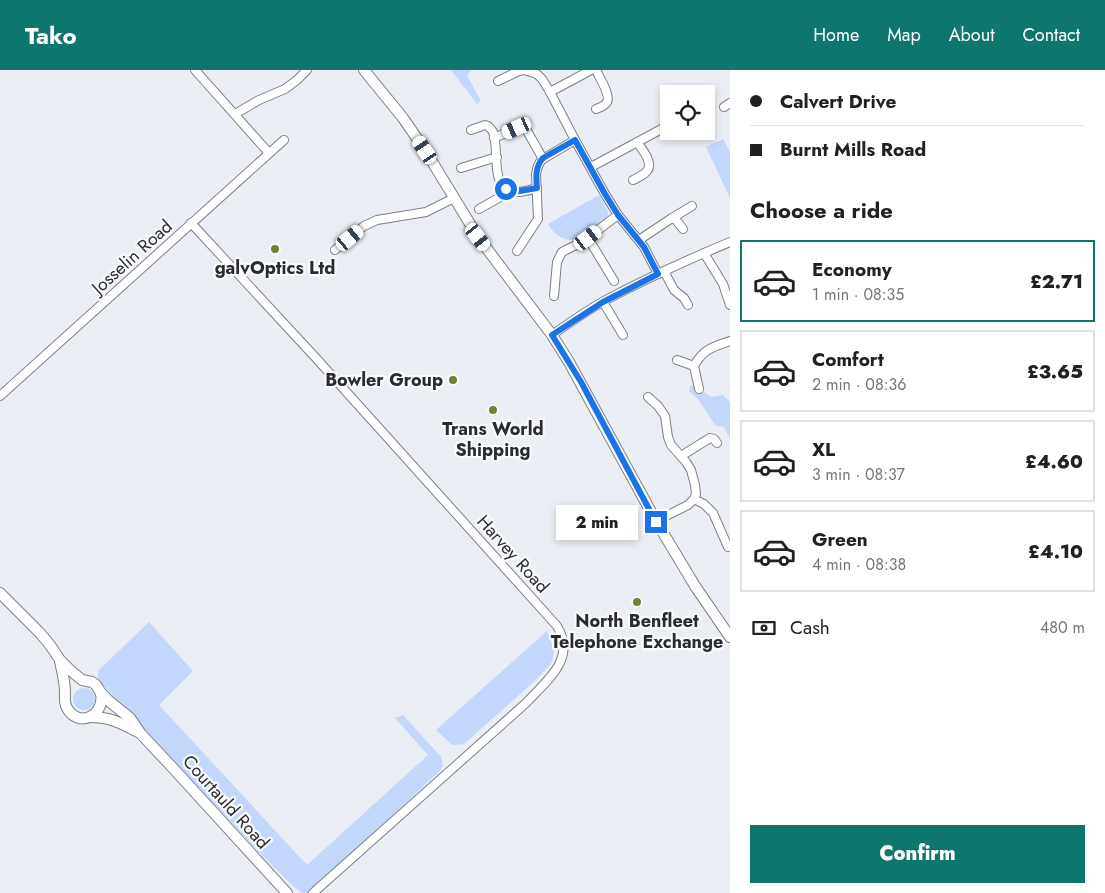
<!DOCTYPE html>
<html lang="en">
<head>
<meta charset="utf-8">
<style>
  :root { --surface:#fff; --page:#f2f2f2; --text:#202124; --muted:#757577; --line:#e0e0e0; --accent:#0f766e }
  body { margin:0; font-family:Jost,sans-serif; background:var(--page); color:var(--text); height:100vh; display:flex; flex-direction:column; font-size:19px; white-space:nowrap }
  * { box-sizing:border-box; margin:0 }
  p { font-size:16px; color:var(--muted) }
  .icon { flex:none; width:28px; height:28px; fill:none; stroke:currentColor; stroke-width:2; stroke-linecap:round; stroke-linejoin:round }
  .map { position:relative; flex:1; overflow:hidden }
  .side { display:flex; flex-direction:column; background:var(--surface); width:375px }
  .side>* { flex:none }
  .guide { display:grid; align-content:center; height:110px; padding:0 20px; background:var(--surface) }
  .tools { position:absolute; left:660px; top:15px; display:grid; gap:10px }
  .tools a { display:grid; place-items:center; width:55px; height:55px; border-radius:0px; background:var(--surface); box-shadow:0 2px 8px #0003; font-size:25px }
  .end { position:absolute; width:22px; height:22px; margin:-11px; border:6px solid #1a73e8; background:#fff; box-shadow:0 0 0 2px #fff }
  .from { border-radius:50% }
  .bubble { position:absolute; height:35px; border-radius:0px; background:var(--surface); box-shadow:0 2px 8px #0003; font-size:16px; font-weight:800; line-height:35px; text-align:center }
  .car { position:absolute; width:15px; height:30px; margin:-15px -8px; border-radius:6px; box-shadow:0 0 4px 1px #0007; background:linear-gradient(#fff 24%,#345 0 40%,#fff 0 76%,#345 0 86%,#fff 0) }
  .guide b { display:flex; align-items:center; gap:18px; height:48px; font-size:19px }
  .guide b+b { border-top:1px solid var(--line) }
  .guide i { width:12px; height:12px; background:var(--text) }
  ul { padding:0; list-style:none }
  li { display:flex; align-items:center; gap:15px; height:82px; margin:0 10px 8px; padding:0 10px; border:2px solid var(--line); border-radius:0px }
  li div { flex:1 }
  li b { display:block; font-size:19px }
  li em { font-style:normal; font-weight:800 }
  li.on { border-color:var(--accent) }
  li>.icon { width:45px; height:45px; stroke-width:1.5 }
  h2 { padding:0 20px; font-size:22px; line-height:60px }
  .pay { display:flex; align-items:center; gap:12px; height:55px; padding:0 20px; font-size:19px }
  .pay p { margin-inline-start:auto }
  .primary-button { display:flex; gap:10px; margin-top:auto; padding:10px 20px }
  .primary-button a { flex:1; height:58px; border-radius:0px; background:var(--accent); color:#fff; font-size:20px; font-weight:800; line-height:58px; text-align:center }
  header { display:flex; align-items:center; gap:30px; box-sizing:border-box; height:70px; padding:0 25px; background:var(--accent); color:#fff }
  header strong { font-size:24px }
  nav { display:flex; gap:28px; margin-inline-start:auto; font-size:18px }
  main { display:flex; flex:1; min-height:0 }
  .map>svg:first-child { display:block }
  .green { fill:#c3d6fc }
  .lines { fill:none; stroke-linecap:round; stroke-linejoin:round }
  .minor-casing { stroke:#7d8085; stroke-width:10 }
  .tertiary-casing { stroke:#7d8085; stroke-width:12 }
  .minor { stroke:#fff; stroke-width:8 }
  .tertiary { stroke:#fff; stroke-width:10 }
  .route { stroke:#1a73e8; stroke-width:6 }
  .poi-dot { fill:#6b8335; stroke:#fafbff; stroke-width:2 }
  .labels { text-anchor:middle; stroke-width:4.5; stroke-linejoin:round; paint-order:stroke }
  .street-label { font-size:18px; fill:#2a2b2d; stroke:#fafbff }
  .poi-label { font-size:18px; font-weight:bold; fill:#2a2b2d; stroke:#fafbff }
</style>
</head>
<body>
<header>
<strong>Tako</strong>
<nav><a>Home</a><a>Map</a><a>About</a><a>Contact</a></nav>
</header>
<main>
<div class="map">
<svg width="730" height="823" viewBox="0 0 730 823">
  <rect width="100%" height="100%" fill="#ebeef4"/>
  <g class="green">
    <path d="M 451,0 L 471,0 L 471,1 L 467,5 L 481,31 L 477,34 Z"/>
    <path d="M 723,69 L 730,82 L 730,128 L 706,77 Z"/>
    <path d="M 599,125 L 608,142 L 608,146 C 600,152 580,170 571,170 C 567,170 562,168 559,166 C 554,163 551,159 548,154 Z"/>
    <path d="M 691,315 L 712,327 L 723,325 L 730,332 L 730,369 L 724,357 L 715,355 L 698,329 L 689,321 Z"/>
    <path d="M 149,552 L 193,601 L 159,635 L 307,795 L 428,685 L 395,648 L 403,645 L 441,687 L 443,695 L 440,701 L 309,823 L 302,823 L 292,815 L 252,775 L 162,680 L 98,609 L 98,601 Z"/>
    <path d="M 547,561 L 554,580 L 552,592 L 537,609 L 464,674 L 452,675 L 436,660 Z"/>
    <circle cx="84" cy="629" r="11"/>
  </g>
  <g class="lines">
    <g class="minor-casing">
      <g id="minor">
        <path d="M 195,0 L 269,83"/>
        <path d="M 596,0 C 599,7 611,25 607,32 C 605,36 599,38 596,39"/>
        <path d="M 498,11 L 519,1 L 524,0 L 537,4 L 542,9 L 550,22 L 575,70 L 605,124 L 618,145 L 644,177 L 658,204"/>
        <path d="M 550,22 L 591,0"/>
        <path d="M 724,37 L 730,33"/>
        <path d="M 235,44 L 259,30 L 285,19 L 297,10 L 307,0"/>
        <path d="M 471,60 L 485,55 L 488,56 C 489,57 492,60 493,62 C 500,78 489,118 513,122 C 521,123 530,120 537,118"/>
        <path d="M 494,68 L 517,58 L 524,57 L 526,59 L 543,89"/>
        <path d="M 591,97 L 669,55"/>
        <path d="M 461,98 L 497,87"/>
        <path d="M 633,110 C 637,108 644,105 647,101 C 654,93 642,79 637,72"/>
        <path d="M 479,139 L 511,121"/>
        <path d="M 672,148 L 676,150 L 683,159"/>
        <path d="M 191,153 L 315,287 L 557,556 C 577,589 547,610 526,633 L 313,823"/>
        <path d="M 588,168 L 614,211"/>
        <path d="M 639,170 L 672,148 L 692,136"/>
        <path d="M 335,180 L 364,156 L 377,150 L 426,142 L 454,128"/>
        <path d="M 517,181 L 538,149 L 536,104 C 537,98 538,93 543,89 L 575,70"/>
        <path d="M 704,183 L 723,214 L 730,235"/>
        <path d="M 664,201 L 674,220 L 684,228 L 688,235"/>
        <path d="M 554,226 L 557,192 L 562,182 L 582,172 L 618,145"/>
        <path d="M 603,232 L 623,265"/>
        <path d="M 552,265 C 569,253 586,241 604,231 C 645,209 687,190 730,172"/>
        <path d="M 677,290 L 694,296"/>
        <path d="M 694,296 C 703,279 713,277 730,271"/>
        <path d="M 694,296 L 699,319"/>
        <path d="M 0,326 L 284,70"/>
        <path d="M 648,327 L 658,336 L 665,346 L 668,367 L 671,375 L 686,392 L 691,400 L 695,415 L 696,424 L 694,429 L 688,435 L 656,451"/>
        <path d="M 681,386 L 710,368 L 714,369 L 717,373"/>
        <path d="M 694,429 L 704,434 L 713,443 L 728,477"/>
      </g>
    </g>
    <g class="tertiary-casing">
      <g id="tertiary">
        <path d="M 364,0 L 403,48 L 425,80 L 478,167 L 552,265 L 569,292 L 656,451 L 695,516 L 730,567"/>
        <path d="M 0,523 L 40,563 L 50,575 L 60,590 L 70,600 L 82,610 L 92,612 L 96,615 L 101,623 L 110,632 L 130,648 L 141,664 L 172,697 L 287,823"/>
        <path d="M 60,591 C 62,601 65,612 65,622 C 65,628 64,633 67,638 C 78,658 105,647 101,623"/>
        <path d="M 90,647 C 111,647 120,653 138,662"/>
      </g>
    </g>
    <use href="#minor" class="minor"/>
    <use href="#tertiary" class="tertiary"/>
  </g>
  <g class="lines">
    <path class="route" d="M 506,119 L 514,122 L 537,118 C 536,107 535,97 543,88 L 575,70 L 605,124 L 618,145 L 644,177 L 658,204 L 603,232 L 552,265 L 581,312 L 656,452"/>
  </g>
  <g class="poi-dot">
    <circle cx="275" cy="179" r="5"/>
    <circle cx="453" cy="310" r="5"/>
    <circle cx="493" cy="340" r="5"/>
    <circle cx="637" cy="532" r="5"/>
  </g>
  <g class="labels">
    <g class="street-label">
      <text transform="translate(132 187) rotate(-42)" y="6">Josselin Road</text>
      <text transform="translate(513 484) rotate(48)" y="6">Harvey Road</text>
      <text transform="translate(226 732) rotate(48)" y="6">Courtauld Road</text>
    </g>
    <g class="poi-label">
      <text x="275" y="204">galvOptics Ltd</text>
      <text x="443" y="316" text-anchor="end">Bowler Group</text>
      <text x="493" y="365">Trans World<tspan x="493" dy="21">Shipping</tspan></text>
      <text x="637" y="557">North Benfleet<tspan x="637" dy="21">Telephone Exchange</tspan></text>
    </g>
  </g>
</svg>
<div class="tools">
<a><svg class="icon" aria-label="locate" viewBox="0 0 24 24"><circle cx="12" cy="12" r="6"/><path d="M12 2v4M12 18v4M2 12h4M18 12h4"/></svg></a>
</div>
<i class="end from" style="left:506px;top:119px"></i>
<i class="end" style="left:656px;top:452px"></i>
<div class="bubble" style="left:556px;top:435px;width:82px">2 min</div>
<i class="car" style="left:517px;top:58px;rotate:246deg"></i>
<i class="car" style="left:425px;top:80px;rotate:326deg"></i>
<i class="car" style="left:478px;top:167px;rotate:143deg"></i>
<i class="car" style="left:350px;top:168px;rotate:50deg"></i>
<i class="car" style="left:588px;top:168px;rotate:53deg"></i>
</div>
<section class="side">
<div class="guide">
<b><i class="from"></i>Calvert Drive</b>
<b><i></i>Burnt Mills Road</b>
</div>
<h2>Choose a ride</h2>
<ul>
<li class="on"><svg class="icon" aria-label="car" viewBox="0 0 24 24"><path d="M5 17H2v-5l4-1 3-4h7l3 4 3 1v5h-3M9 17h6M6 11h13"/><circle cx="7" cy="17" r="2"/><circle cx="17" cy="17" r="2"/></svg><div><b>Economy</b><p>1 min · 08:35</p></div><em>£2.71</em></li>
<li><svg class="icon" aria-label="car" viewBox="0 0 24 24"><path d="M5 17H2v-5l4-1 3-4h7l3 4 3 1v5h-3M9 17h6M6 11h13"/><circle cx="7" cy="17" r="2"/><circle cx="17" cy="17" r="2"/></svg><div><b>Comfort</b><p>2 min · 08:36</p></div><em>£3.65</em></li>
<li><svg class="icon" aria-label="car" viewBox="0 0 24 24"><path d="M5 17H2v-5l4-1 3-4h7l3 4 3 1v5h-3M9 17h6M6 11h13"/><circle cx="7" cy="17" r="2"/><circle cx="17" cy="17" r="2"/></svg><div><b>XL</b><p>3 min · 08:37</p></div><em>£4.60</em></li>
<li><svg class="icon" aria-label="car" viewBox="0 0 24 24"><path d="M5 17H2v-5l4-1 3-4h7l3 4 3 1v5h-3M9 17h6M6 11h13"/><circle cx="7" cy="17" r="2"/><circle cx="17" cy="17" r="2"/></svg><div><b>Green</b><p>4 min · 08:38</p></div><em>£4.10</em></li>
</ul>
<div class="pay"><svg class="icon" aria-label="cash" viewBox="0 0 24 24"><path d="M3 7h18v10H3z"/><circle cx="12" cy="12" r="2"/></svg>Cash<p>480 m</p></div>
<div class="primary-button"><a>Confirm</a></div>
</section>
</main>
</body>
</html>
